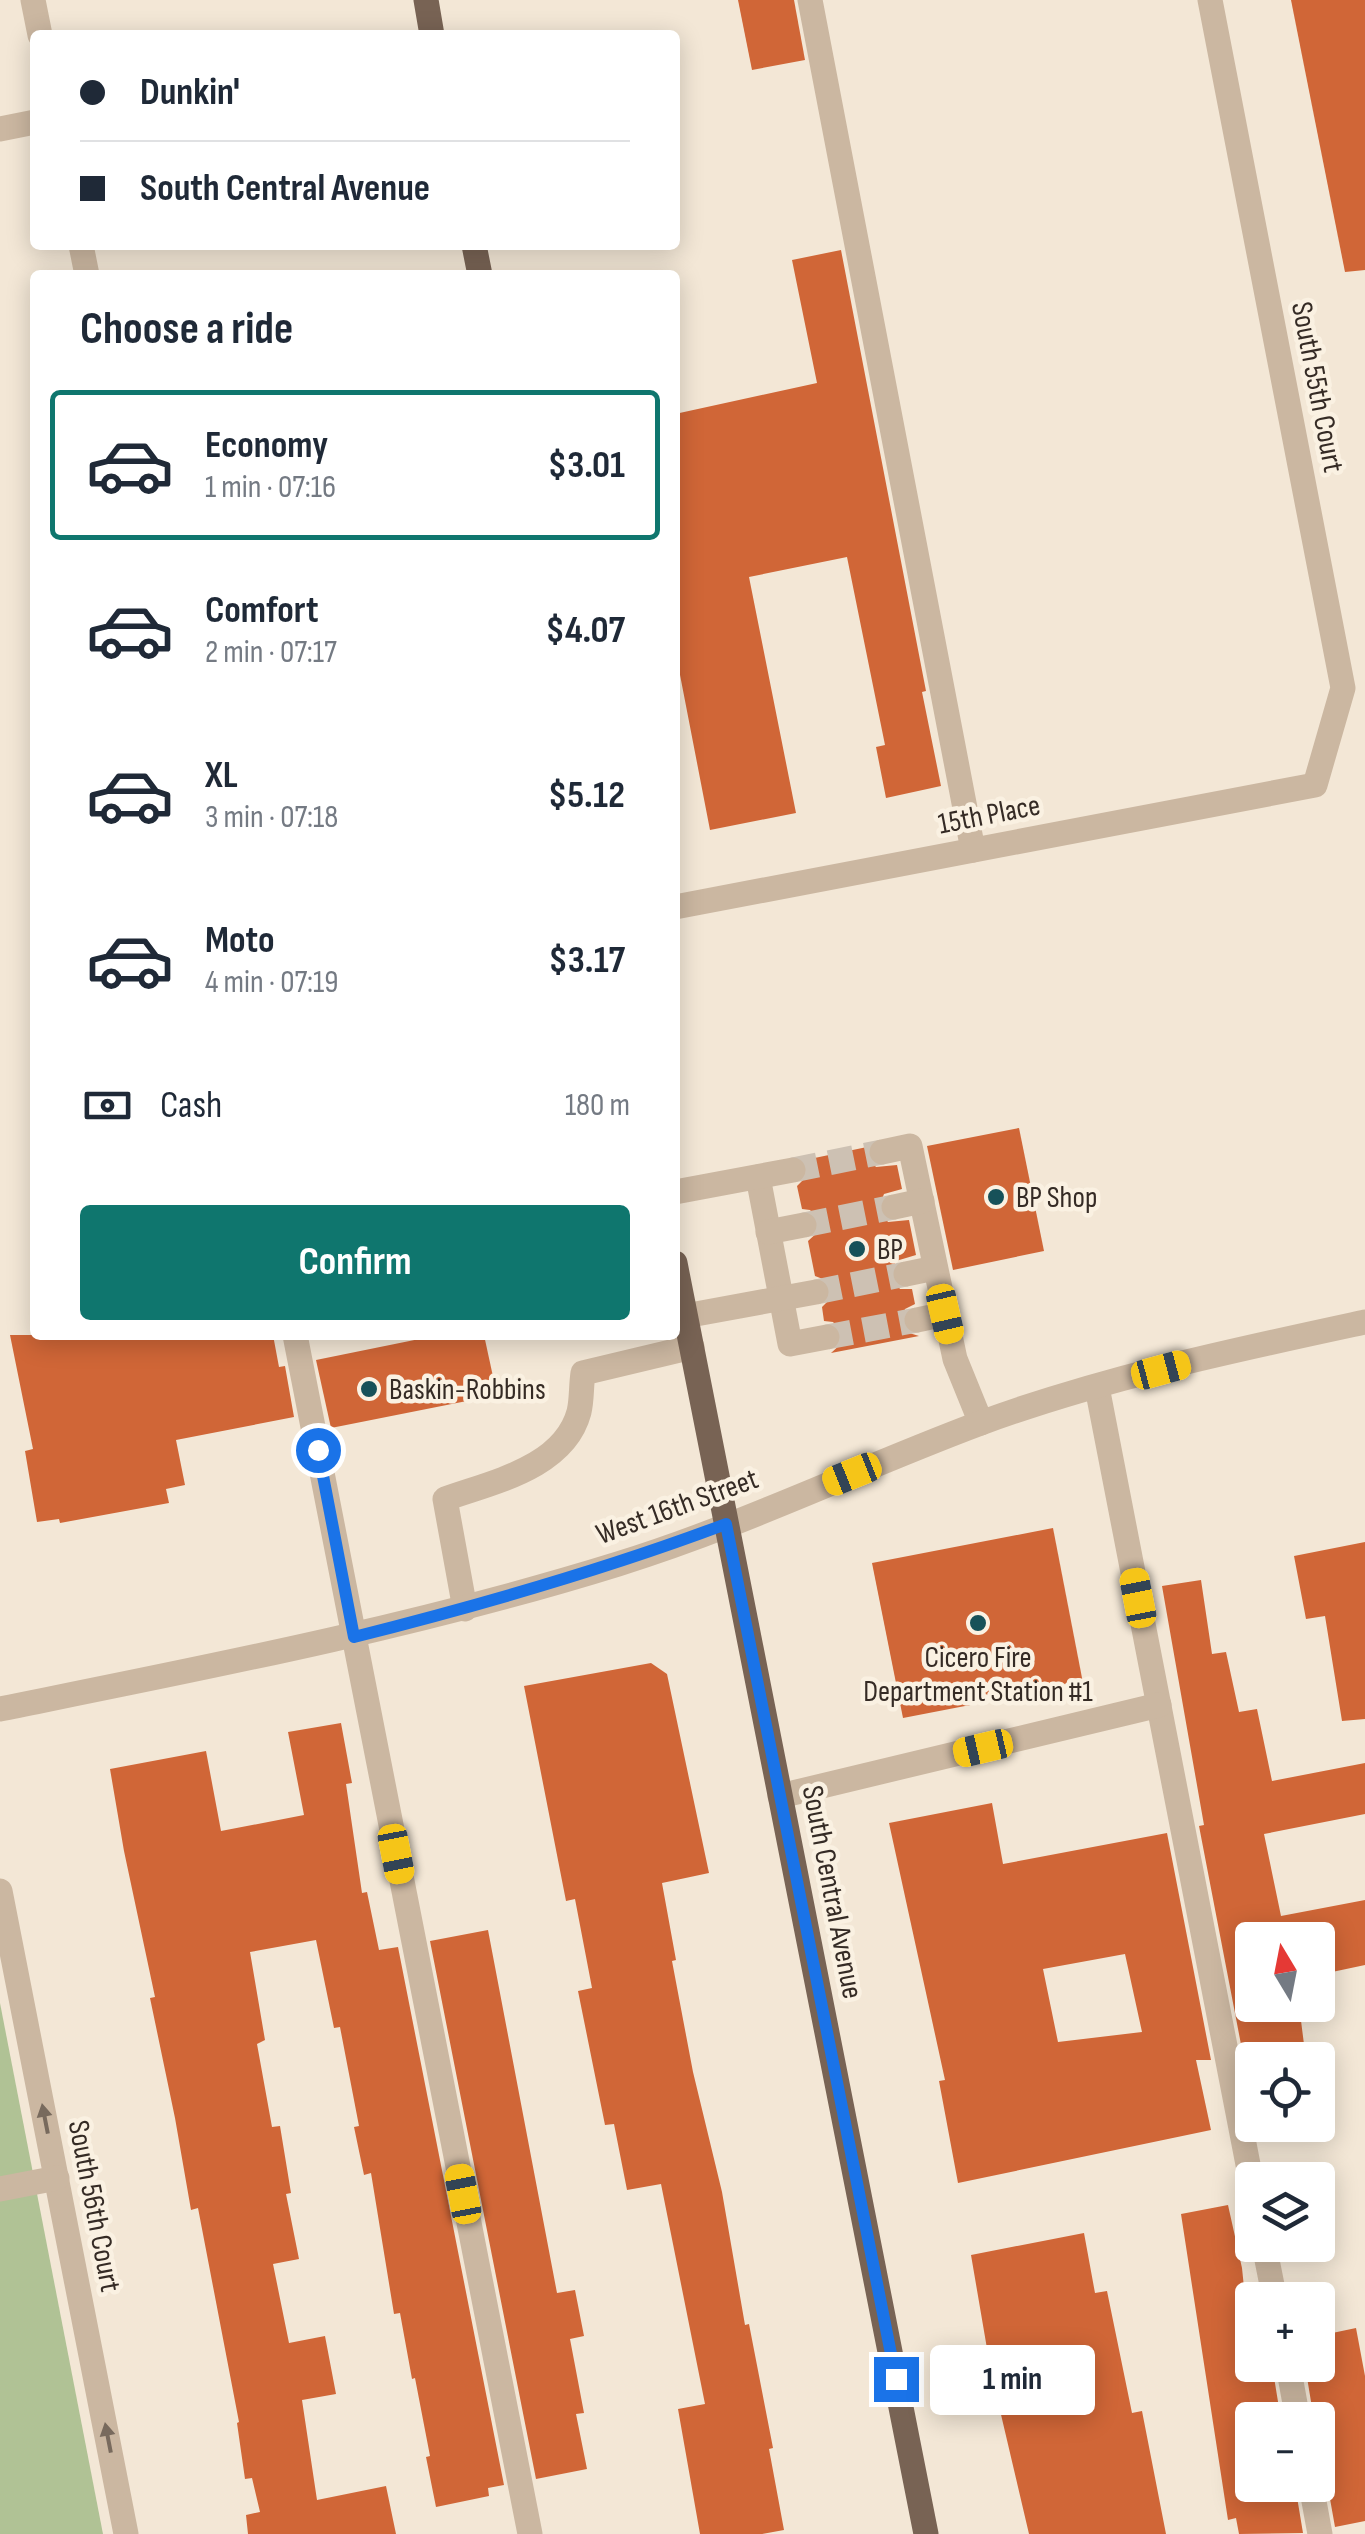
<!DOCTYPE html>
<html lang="en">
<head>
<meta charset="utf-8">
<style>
  :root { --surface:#fff; --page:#f6f6f7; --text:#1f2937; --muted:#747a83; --line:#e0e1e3; --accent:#0f766e }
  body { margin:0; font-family:"Sofia Sans Condensed",sans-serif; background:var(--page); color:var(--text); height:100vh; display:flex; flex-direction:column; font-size:38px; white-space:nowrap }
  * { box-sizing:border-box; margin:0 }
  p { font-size:32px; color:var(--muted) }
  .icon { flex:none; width:55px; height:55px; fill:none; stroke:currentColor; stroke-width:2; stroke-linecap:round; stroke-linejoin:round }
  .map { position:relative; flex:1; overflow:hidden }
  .sheet { position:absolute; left:30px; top:270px; width:650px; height:1070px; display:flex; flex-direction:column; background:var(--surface); border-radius:10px; box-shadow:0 5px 25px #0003 }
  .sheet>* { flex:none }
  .banner { position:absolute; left:30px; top:30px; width:650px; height:220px; border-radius:10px; box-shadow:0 5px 25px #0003; display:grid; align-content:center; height:220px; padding:0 50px; background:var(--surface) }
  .needle { width:65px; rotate:350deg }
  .controls { position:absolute; left:1235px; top:1922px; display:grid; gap:20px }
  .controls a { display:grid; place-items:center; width:100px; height:100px; border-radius:10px; background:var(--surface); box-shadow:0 5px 25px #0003; font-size:50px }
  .end { position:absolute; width:45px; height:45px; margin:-22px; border:12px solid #1a73e8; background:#fff; box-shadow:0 0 0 5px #fff }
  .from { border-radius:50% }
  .bubble { position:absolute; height:70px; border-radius:10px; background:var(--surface); box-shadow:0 5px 25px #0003; font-size:32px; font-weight:700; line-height:70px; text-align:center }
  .car { position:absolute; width:30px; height:60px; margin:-30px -15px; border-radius:12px; box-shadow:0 0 8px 2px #0007; background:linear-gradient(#f5c518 24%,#345 0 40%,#f5c518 0 76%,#345 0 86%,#f5c518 0) }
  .banner b { display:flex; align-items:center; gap:35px; height:95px; font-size:38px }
  .banner b+b { border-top:2px solid var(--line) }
  .banner i { width:25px; height:25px; background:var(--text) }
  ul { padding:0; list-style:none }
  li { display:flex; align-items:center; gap:30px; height:150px; margin:0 20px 15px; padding:0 30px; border:5px solid transparent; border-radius:10px }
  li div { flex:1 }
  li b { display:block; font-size:38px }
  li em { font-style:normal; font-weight:700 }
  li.active { border-color:var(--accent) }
  li>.icon { width:90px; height:90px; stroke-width:1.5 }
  h2 { padding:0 50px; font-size:45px; line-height:120px }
  .pay { display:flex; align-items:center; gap:25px; height:110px; padding:0 50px; font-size:38px }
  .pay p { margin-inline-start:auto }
  .button { display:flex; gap:20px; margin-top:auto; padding:20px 50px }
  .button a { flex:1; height:115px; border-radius:10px; background:var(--accent); color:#fff; font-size:40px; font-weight:700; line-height:115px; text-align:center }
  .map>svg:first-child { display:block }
  .green { fill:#b0c295 }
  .building { fill:#d06637; fill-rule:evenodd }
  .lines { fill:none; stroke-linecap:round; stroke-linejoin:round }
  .minor-tunnel { stroke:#cdc1b3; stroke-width:25; stroke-dasharray:25 12; stroke-linecap:butt }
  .minor { stroke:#cbb7a1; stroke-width:25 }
  .major { stroke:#786354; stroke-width:25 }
  .oneway { fill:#786a5d }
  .route { stroke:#1a73e8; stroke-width:12 }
  .poi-dot { fill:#175159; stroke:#faf1e2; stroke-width:4 }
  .labels { text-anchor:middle; stroke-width:9; stroke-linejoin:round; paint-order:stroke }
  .street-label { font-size:30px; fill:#352b25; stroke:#faf1e2 }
  .poi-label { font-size:30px; fill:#352b25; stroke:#faf1e2; text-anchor:start }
</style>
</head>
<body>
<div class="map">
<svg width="1365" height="2534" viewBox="0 0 1365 2534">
  <rect width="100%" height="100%" fill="#f3e7d6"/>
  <path class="green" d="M 0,2003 L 103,2534 L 0,2534 Z"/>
  <g class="building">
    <path d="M 738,0 L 794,0 L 805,60 L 752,70 Z"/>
    <path d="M 1291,0 L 1365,0 L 1365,270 L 1345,272 Z"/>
    <path d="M 841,250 L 926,691 L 922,692 L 941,786 L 886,798 L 876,747 L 885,745 L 847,557 L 749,577 L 796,813 L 710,830 L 675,649 L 675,414 L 817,383 L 792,260 Z"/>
    <path d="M 1019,1128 L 1044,1251 L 953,1270 L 927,1146 Z"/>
    <path d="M 867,1147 L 866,1156 L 876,1167 L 897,1165 L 902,1189 L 884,1194 L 878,1209 L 888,1222 L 909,1220 L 916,1255 L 896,1261 L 890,1276 L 900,1289 L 912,1289 L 915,1304 L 905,1309 L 901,1322 L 906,1332 L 919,1336 L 831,1353 L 842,1343 L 843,1333 L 833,1322 L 824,1321 L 822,1307 L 831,1298 L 832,1288 L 828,1281 L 815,1276 L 808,1241 L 819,1231 L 820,1221 L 810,1210 L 802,1209 L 797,1186 L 809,1174 L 805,1160 Z"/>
    <path d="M 10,1335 L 273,1335 L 279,1367 L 285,1366 L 294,1417 L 176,1440 L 185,1485 L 166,1489 L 169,1503 L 60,1523 L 59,1519 L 37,1522 L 25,1451 L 33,1449 Z"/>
    <path d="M 439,1335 L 484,1335 L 497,1395 L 331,1428 L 316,1360 Z"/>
    <path d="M 1053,1528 L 1083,1683 L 903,1718 L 872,1563 Z"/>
    <path d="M 1365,1542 L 1365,1719 L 1342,1721 L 1325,1616 L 1306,1619 L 1294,1556 Z"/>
    <path d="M 1201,1580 L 1212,1654 L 1226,1652 L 1239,1712 L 1257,1709 L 1272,1781 L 1365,1763 L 1365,1814 L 1264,1834 L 1281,1916 L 1365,1900 L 1365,1965 L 1318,1975 L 1318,1940 L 1252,1940 L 1252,2005 L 1299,2005 L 1306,2060 L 1244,2060 L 1199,1826 L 1204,1825 L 1162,1586 Z"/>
    <path d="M 651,1663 L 667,1674 L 709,1873 L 662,1883 L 676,1960 L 672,1961 L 693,2072 L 722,2192 L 745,2325 L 749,2324 L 773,2448 L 769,2449 L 784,2530 L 762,2534 L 700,2534 L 678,2409 L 705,2404 L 661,2184 L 627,2190 L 614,2124 L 605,2125 L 578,1991 L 592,1988 L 575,1899 L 566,1901 L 524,1686 Z"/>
    <path d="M 341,1723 L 352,1783 L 346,1784 L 362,1893 L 367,1892 L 379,1950 L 398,1947 L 504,2485 L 488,2488 L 489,2496 L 436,2507 L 426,2457 L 430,2456 L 415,2378 L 412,2379 L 400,2313 L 394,2314 L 371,2173 L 364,2175 L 354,2127 L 359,2126 L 340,2027 L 334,2028 L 316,1940 L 250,1952 L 265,2040 L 257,2044 L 272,2127 L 280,2126 L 291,2193 L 286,2194 L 299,2259 L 273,2264 L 289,2343 L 325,2336 L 336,2394 L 302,2400 L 317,2500 L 386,2486 L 396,2534 L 248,2534 L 246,2515 L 260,2512 L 252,2478 L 245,2479 L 237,2423 L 239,2422 L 198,2208 L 191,2210 L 175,2118 L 150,1998 L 155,1997 L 124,1851 L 110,1769 L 206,1751 L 221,1831 L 304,1815 L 288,1732 Z"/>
    <path d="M 992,1803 L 1003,1864 L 1167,1833 L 1211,2060 L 1196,2060 L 1211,2130 L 958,2183 L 939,2081 L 945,2080 L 889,1823 ZM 1125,1954 L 1142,2032 L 1058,2042 L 1043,1969 Z"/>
    <path d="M 488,1930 L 557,2293 L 575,2290 L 584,2336 L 570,2339 L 584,2413 L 576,2414 L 587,2469 L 536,2479 L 430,1941 Z"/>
    <path d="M 1228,2205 L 1242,2268 L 1252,2365 L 1272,2365 L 1281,2420 L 1252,2420 L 1252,2485 L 1295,2485 L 1303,2533 L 1239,2534 L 1236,2518 L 1228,2520 L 1181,2214 Z"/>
    <path d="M 1084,2233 L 1095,2293 L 1107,2291 L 1132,2413 L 1142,2411 L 1166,2534 L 1029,2534 L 991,2372 L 971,2255 Z"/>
    <path d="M 1356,2328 L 1365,2376 L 1365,2521 L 1335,2527 L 1327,2482 L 1318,2470 L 1318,2420 L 1314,2420 L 1305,2365 L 1318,2365 L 1318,2336 Z"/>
  </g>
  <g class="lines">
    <g class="minor-tunnel">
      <path d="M 793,1170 L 882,1152"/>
      <path d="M 804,1225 L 894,1207"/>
      <path d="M 816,1292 L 906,1274"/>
      <path d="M 827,1337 L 917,1320"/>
    </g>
    <g class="minor">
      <path d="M 33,0 L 40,35"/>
      <path d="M 810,0 L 973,850"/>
      <path d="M 0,129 L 35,122"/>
      <path d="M 81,245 L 87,275"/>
      <path d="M 675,907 L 1315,785 L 1343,688 L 1210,0"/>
      <path d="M 882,1152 L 910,1146 L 955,1359 L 981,1423"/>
      <path d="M 758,1177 L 790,1344 L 827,1337"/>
      <path d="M 675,1192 L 793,1170"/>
      <path d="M 894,1207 L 922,1201"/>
      <path d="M 768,1232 L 804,1225"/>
      <path d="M 906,1274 L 935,1268"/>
      <path d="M 685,1316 L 816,1292"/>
      <path d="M 917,1320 L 945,1314"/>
      <path d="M 295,1335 L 530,2534"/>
      <path d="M 1097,1387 L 1252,2185"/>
      <path d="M 465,1609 L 445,1499 C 492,1482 564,1468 579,1412 C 582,1400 581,1386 583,1373 L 692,1347"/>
      <path d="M 0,1709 C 208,1667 415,1627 618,1564 C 741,1526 858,1469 978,1424 C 1102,1378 1235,1350 1365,1322"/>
      <path d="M 780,1796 L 1159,1705"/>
      <path d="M 0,1891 L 126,2534"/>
      <path d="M 0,2189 L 57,2178"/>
      <path d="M 1264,2245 L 1275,2300"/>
      <path d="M 1288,2365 L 1298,2420"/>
      <path d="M 1311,2485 L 1320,2534"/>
    </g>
    <g class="major">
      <path d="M 426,0 L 432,35"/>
      <path d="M 474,245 L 480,275"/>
      <path d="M 675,1263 L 926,2534"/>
    </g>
  </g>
  <defs><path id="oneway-solid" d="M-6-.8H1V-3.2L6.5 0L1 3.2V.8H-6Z" transform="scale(2.5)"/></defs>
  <g class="oneway">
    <use href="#oneway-solid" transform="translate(45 2119) rotate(-101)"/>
    <use href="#oneway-solid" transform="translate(108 2438) rotate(-101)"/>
  </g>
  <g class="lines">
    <path class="route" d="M 318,1450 L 354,1637 C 481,1605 604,1570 726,1524 L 896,2379"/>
  </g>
  <g class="poi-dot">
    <circle cx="996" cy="1197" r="10"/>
    <circle cx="857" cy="1249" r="10"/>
    <circle cx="369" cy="1389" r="10"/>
    <circle cx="978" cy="1623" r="10"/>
  </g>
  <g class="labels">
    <g class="street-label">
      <text transform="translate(1318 387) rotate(79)" y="10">South 55th Court</text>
      <text transform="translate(989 814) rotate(-11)" y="10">15th Place</text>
      <text transform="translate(677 1506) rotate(-20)" y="10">West 16th Street</text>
      <text transform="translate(833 1892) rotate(79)" y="10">South Central Avenue</text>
      <text transform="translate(95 2206) rotate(79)" y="10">South 56th Court</text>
    </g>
    <g class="poi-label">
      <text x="1016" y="1207">BP Shop</text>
      <text x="877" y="1259">BP</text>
      <text x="389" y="1399">Baskin-Robbins</text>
      <text x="978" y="1667" text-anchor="middle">Cicero Fire<tspan x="978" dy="34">Department Station #1</tspan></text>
    </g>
  </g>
</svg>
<div class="controls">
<a><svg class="needle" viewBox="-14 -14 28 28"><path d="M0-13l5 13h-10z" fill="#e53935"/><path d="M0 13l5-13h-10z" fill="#747a83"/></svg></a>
<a><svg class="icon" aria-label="locate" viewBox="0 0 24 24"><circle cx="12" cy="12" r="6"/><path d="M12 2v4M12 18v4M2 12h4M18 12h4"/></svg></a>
<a><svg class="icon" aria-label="layers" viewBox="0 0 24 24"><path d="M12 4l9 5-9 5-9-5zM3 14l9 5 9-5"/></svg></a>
<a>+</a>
<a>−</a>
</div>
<i class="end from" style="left:318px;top:1450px"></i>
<i class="end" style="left:896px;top:2379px"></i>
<div class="bubble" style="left:930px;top:2345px;width:165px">1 min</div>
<i class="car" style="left:945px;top:1314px;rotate:167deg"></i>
<i class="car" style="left:1161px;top:1370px;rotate:75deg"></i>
<i class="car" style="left:852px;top:1474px;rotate:248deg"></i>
<i class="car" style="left:1138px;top:1598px;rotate:349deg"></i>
<i class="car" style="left:983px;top:1748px;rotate:257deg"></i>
<i class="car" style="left:396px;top:1854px;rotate:169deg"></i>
<i class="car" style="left:463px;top:2194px;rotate:349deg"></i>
<div class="banner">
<b><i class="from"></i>Dunkin'</b>
<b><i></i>South Central Avenue</b>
</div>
<section class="sheet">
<h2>Choose a ride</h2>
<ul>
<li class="active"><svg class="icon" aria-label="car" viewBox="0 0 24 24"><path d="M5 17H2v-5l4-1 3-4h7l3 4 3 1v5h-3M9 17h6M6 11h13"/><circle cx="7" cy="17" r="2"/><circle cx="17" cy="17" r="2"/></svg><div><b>Economy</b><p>1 min · 07:16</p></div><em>$3.01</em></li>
<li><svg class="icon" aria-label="car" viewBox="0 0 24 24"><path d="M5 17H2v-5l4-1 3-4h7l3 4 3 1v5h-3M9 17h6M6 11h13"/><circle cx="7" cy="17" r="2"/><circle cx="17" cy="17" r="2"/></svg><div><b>Comfort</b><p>2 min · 07:17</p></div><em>$4.07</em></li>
<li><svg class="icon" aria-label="car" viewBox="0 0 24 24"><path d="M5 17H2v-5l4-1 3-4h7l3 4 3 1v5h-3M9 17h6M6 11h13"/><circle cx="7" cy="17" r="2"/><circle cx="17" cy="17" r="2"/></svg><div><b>XL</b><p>3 min · 07:18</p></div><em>$5.12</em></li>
<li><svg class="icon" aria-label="car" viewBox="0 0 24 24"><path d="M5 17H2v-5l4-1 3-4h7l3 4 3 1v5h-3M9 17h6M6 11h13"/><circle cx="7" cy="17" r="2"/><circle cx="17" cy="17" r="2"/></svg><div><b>Moto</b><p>4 min · 07:19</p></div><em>$3.17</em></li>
</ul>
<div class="pay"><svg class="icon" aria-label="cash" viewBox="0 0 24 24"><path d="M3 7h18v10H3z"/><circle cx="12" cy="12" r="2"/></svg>Cash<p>180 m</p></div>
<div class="button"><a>Confirm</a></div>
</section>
</div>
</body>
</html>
